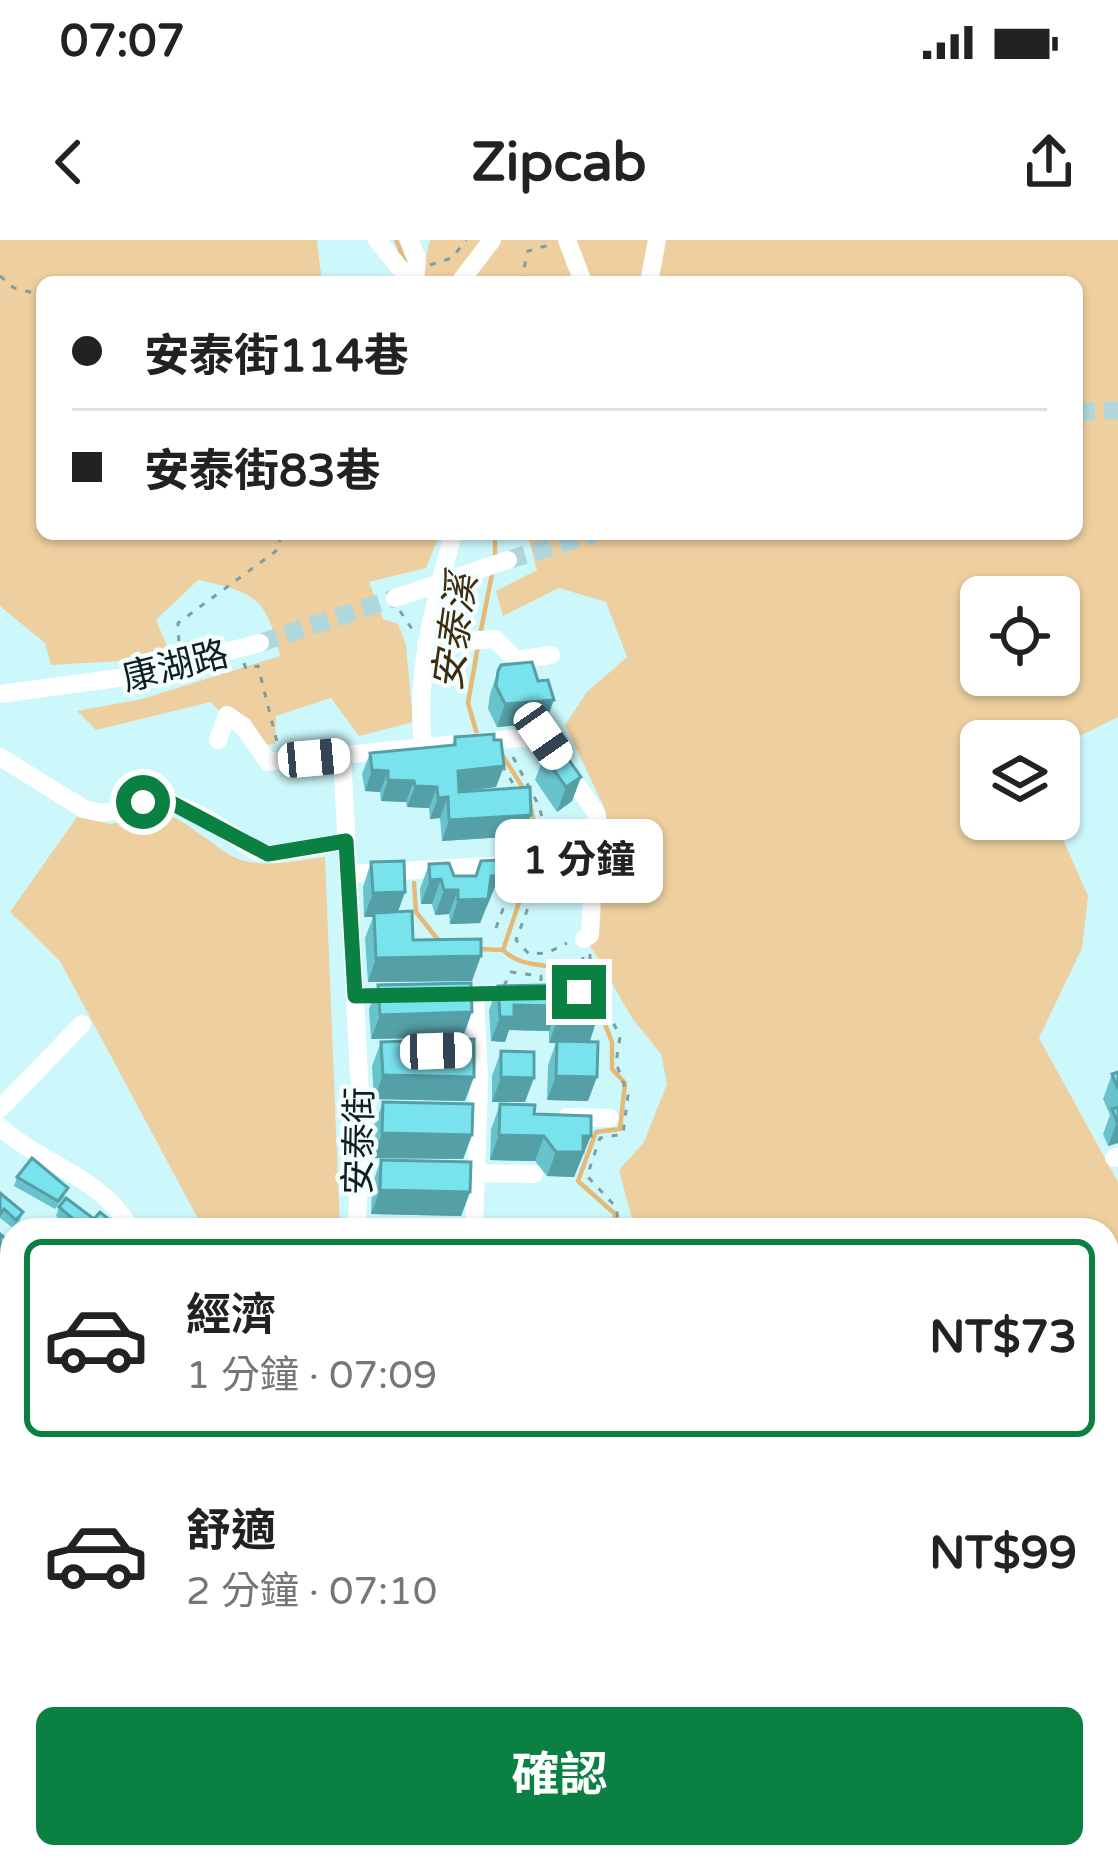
<!DOCTYPE html>
<html lang="zh-TW">
<head>
<meta charset="utf-8">
<style>
  :root { --surface:#fff; --page:#f2f2f2; --text:#222; --muted:#767676; --line:#e0e0e0; --accent:#0b8043 }
  body { margin:0; font-family:"Varela Round","Noto Sans TC",sans-serif; background:var(--page); color:var(--text); height:100vh; display:flex; flex-direction:column; font-size:45px; white-space:nowrap }
  * { box-sizing:border-box; margin:0 }
  p { font-size:39px; color:var(--muted) }
  .icon { flex:none; width:66px; height:66px; fill:none; stroke:currentColor; stroke-width:2; stroke-linecap:round; stroke-linejoin:round }
  .map { position:relative; flex:1; overflow:hidden }
  .panel { position:absolute; left:0px; top:978px; width:1119px; height:651px; display:flex; flex-direction:column; background:var(--surface); border-radius:36px 36px 0 0; box-shadow:0 3px 9px #0004 }
  .panel>* { flex:none }
  .guide { position:absolute; left:36px; top:36px; width:1047px; height:264px; border-radius:18px; box-shadow:0 3px 9px #0004; display:grid; align-content:center; height:264px; padding:0 36px; background:var(--surface) }
  .controls { position:absolute; left:960px; top:336px; display:grid; gap:24px }
  .controls a { display:grid; place-items:center; width:120px; height:120px; border-radius:18px; background:var(--surface); box-shadow:0 3px 9px #0004; font-size:60px }
  .end { position:absolute; width:54px; height:54px; margin:-27px; border:15px solid #0b8043; background:#fff; box-shadow:0 0 0 6px #fff }
  .from { border-radius:50% }
  .bubble { position:absolute; height:84px; border-radius:18px; background:var(--surface); box-shadow:0 3px 9px #0004; font-size:39px; font-weight:700; line-height:84px; text-align:center }
  .car { position:absolute; width:36px; height:72px; margin:-36px -18px; border-radius:15px; box-shadow:0 0 9px 3px #0007; background:linear-gradient(#fff 24%,#345 0 40%,#fff 0 76%,#345 0 86%,#fff 0) }
  .guide b { display:flex; align-items:center; gap:42px; height:114px; font-size:45px }
  .guide b+b { border-top:3px solid var(--line) }
  .guide i { width:30px; height:30px; background:var(--text) }
  ul { padding:21px 0 0; list-style:none }
  li { display:flex; align-items:center; gap:36px; height:198px; margin:0 24px 18px; padding:0 12px; border:6px solid transparent; border-radius:18px }
  li div { flex:1 }
  li b { display:block; font-size:45px }
  li em { font-style:normal; font-weight:700 }
  li.active { border-color:var(--accent) }
  li>.icon { width:108px; height:108px; stroke-width:1.5 }
  .button { display:flex; gap:24px; margin-top:auto; padding:24px 36px }
  .button a { flex:1; height:138px; border-radius:18px; background:var(--accent); color:#fff; font-size:48px; font-weight:700; line-height:138px; text-align:center }
  .status { display:flex; justify-content:space-between; align-items:center; height:84px; padding:0 60px; background:var(--surface); direction:ltr }
  .status svg { height:33px; fill:currentColor }
  header { display:flex; justify-content:space-between; align-items:center; height:156px; padding:0 36px; background:var(--surface); font-size:54px; font-weight:700 }
  .map>svg:first-child { display:block }
  .green { fill:#eecf9f; fill-rule:evenodd }
  .lines { fill:none; stroke-linecap:round; stroke-linejoin:round }
  .stream { stroke:#e5ba76; stroke-width:4.5 }
  .minor-tunnel { stroke:#b0d7db; stroke-width:18; stroke-dasharray:18 9; stroke-linecap:butt }
  .path { stroke:#7d9ea0; stroke-width:3; stroke-dasharray:6 9; stroke-linecap:butt }
  .minor { stroke:#fff; stroke-width:18 }
  .wall { fill:#68c3cc }
  .shaded-wall { fill:#559fa6 }
  .building { fill:#79e3ed; stroke:#559fa6; stroke-width:3 }
  .route { stroke:#0b8043; stroke-width:15 }
  .labels { text-anchor:middle; stroke-width:9; stroke-linejoin:round; paint-order:stroke }
  .street-label { font-size:36px; fill:#0e1f20; stroke:#f5feff }
  .water-label { font-size:39px; font-style:italic; fill:#3d2c0d; stroke:#f5feff }
</style>
</head>
<body>
<div class="status"><b>07:07</b><svg viewBox="0 0 49 12"><path d="M0 12V9h3v3zM5 12V6h3v6zM10 12V3h3v9zM15 12V0h3v12zM26 1h20v11H26zM47 4h2v5h-2z"/></svg></div>
<header><svg class="icon" aria-label="back" viewBox="0 0 24 24"><path d="M15 5l-7 7 7 7"/></svg>Zipcab<svg class="icon" aria-label="share" viewBox="0 0 24 24"><path d="M12 15V3M7 8l5-5 5 5M5 13v7h14v-7"/></svg></header>
<div class="map">
<svg width="1118" height="1628" viewBox="0 0 1118 1628">
  <rect width="100%" height="100%" fill="#ccf8fc"/>
  <g class="green">
    <path d="M 0,0 L 317,0 L 322,42 L 42,42 L 42,294 L 440,294 L 426,328 L 369,342 L 383,379 L 398,384 L 406,405 L 413,482 L 359,496 L 331,458 L 276,476 L 275,504 L 252,506 L 211,462 L 96,490 L 77,471 L 142,459 L 280,416 C 267,358 255,352 198,340 L 156,380 L 172,418 L 51,425 L 45,403 L 0,366 Z"/>
    <path d="M 430,0 L 1118,0 L 1118,477 L 1059,506 L 1059,501 L 981,501 L 981,579 L 1054,579 L 1088,656 L 1082,708 L 1039,798 L 1118,942 L 1118,1039 L 1107,1059 L 1107,990 L 635,990 L 619,930 L 644,902 L 667,844 L 661,814 L 632,778 L 587,700 L 604,567 L 565,485 L 587,452 L 627,417 L 606,362 L 559,348 L 503,376 L 496,351 L 537,330 L 528,297 L 499,294 L 1077,294 L 1077,42 L 420,42 ZM 981,357 L 1059,357 L 1059,435 L 981,435 Z"/>
    <path d="M 165,573 C 191,584 207,601 230,615 C 257,631 295,620 325,617 L 340,990 L 204,990 L 60,721 L 10,672 L 77,577 L 111,584 Z"/>
    <path d="M 0,1157 L 12,1166 L 12,1617 L 49,1617 L 51,1628 L 0,1628 Z"/>
    <path d="M 179,1617 L 593,1617 L 596,1628 L 179,1628 Z"/>
  </g>
  <g class="lines">
    <g class="stream">
      <path d="M 396,0 L 405,22"/>
      <path d="M 495,318 L 495,294"/>
      <path d="M 480,395 L 493,329"/>
      <path d="M 477,494 L 468,463 L 478,406"/>
      <path d="M 501,513 L 523,548"/>
      <path d="M 529,558 L 539,608 L 535,617"/>
      <path d="M 531,627 L 503,710 C 527,735 568,716 589,746"/>
      <path d="M 414,643 L 416,672 L 439,701"/>
      <path d="M 479,709 L 503,710"/>
      <path d="M 596,762 L 612,802 L 612,829 L 625,843 L 620,889 L 596,892 L 578,941 L 615,974 L 614,990"/>
    </g>
    <g class="minor-tunnel">
      <path d="M 1077,172 L 1118,170"/>
      <path d="M 508,320 L 594,294"/>
      <path d="M 260,403 L 395,358"/>
    </g>
    <g class="path">
      <path d="M 430,25 L 452,18 L 466,0"/>
      <path d="M 0,36 L 14,48 L 42,55"/>
      <path d="M 521,42 L 528,11 L 549,5"/>
      <path d="M 400,371 L 414,392"/>
      <path d="M 191,402 L 179,404 L 178,383 L 276,311 L 282,294"/>
      <path d="M 244,423 L 246,429 L 258,426 L 277,502"/>
      <path d="M 513,517 L 539,566 L 550,607"/>
      <path d="M 502,525 L 515,547"/>
      <path d="M 528,578 L 530,610"/>
      <path d="M 538,641 L 516,700 L 529,714 L 547,713 L 567,703"/>
      <path d="M 496,688 L 514,639"/>
      <path d="M 590,714 L 590,733 L 620,797 L 616,823 L 628,855 L 623,894 L 600,898 L 587,936 L 616,967 L 620,990"/>
      <path d="M 583,723 L 583,713"/>
      <path d="M 504,746 L 511,732 L 541,736 L 541,746"/>
      <path d="M 0,1172 L 12,1182"/>
    </g>
    <g class="minor">
      <path d="M 377,0 L 411,42"/>
      <path d="M 409,0 L 417,18 L 415,42"/>
      <path d="M 567,0 L 583,42"/>
      <path d="M 460,42 L 492,0"/>
      <path d="M 649,42 L 657,0"/>
      <path d="M 395,358 L 508,320"/>
      <path d="M 426,404 L 495,399 L 516,420 L 551,415"/>
      <path d="M 0,454 L 133,436 L 260,403"/>
      <path d="M 218,500 L 227,475 L 243,486 L 268,522 L 342,515"/>
      <path d="M 423,507 C 415,433 434,365 453,294"/>
      <path d="M 0,517 L 84,569 L 102,573 L 168,561 L 205,577 L 256,611 L 276,614 L 347,601"/>
      <path d="M 348,634 L 593,620"/>
      <path d="M 452,754 L 475,754 L 479,840 L 474,990"/>
      <path d="M 0,869 L 82,784"/>
      <path d="M 567,877 L 610,878"/>
      <path d="M 0,887 C 42,925 105,938 131,990"/>
      <path d="M 1114,918 L 1118,916"/>
      <path d="M 467,933 L 534,934"/>
      <path d="M 414,989 L 464,990"/>
      <path d="M 414,990 L 357,987 L 361,872 L 342,515 L 543,496 L 597,574 L 590,695 L 584,699"/>
      <path d="M 0,1048 L 12,1058"/>
      <path d="M 1107,1118 L 1118,1087"/>
      <path d="M 1107,1375 L 1118,1376"/>
      <path d="M 1107,1494 L 1118,1495"/>
      <path d="M 69,1617 L 71,1628"/>
      <path d="M 172,1628 L 172,1617"/>
      <path d="M 613,1628 L 614,1617"/>
      <path d="M 815,1628 L 816,1617"/>
      <path d="M 912,1628 L 913,1617"/>
      <path d="M 992,1628 L 993,1617"/>
    </g>
  </g>
  <g class="wall">
    <path d="M 498,431 L 545,483 L 497,487 L 488,469 L 490,454 Z"/>
    <path d="M 455,497 L 494,500 L 504,526 L 496,547 L 459,552 L 524,596 L 442,601 L 440,578 L 430,579 L 429,568 L 407,567 L 406,562 L 381,561 L 380,552 L 365,551 L 362,534 L 370,513 L 452,505 Z"/>
    <path d="M 544,516 L 581,537 L 572,561 L 557,572 L 535,540 Z"/>
    <path d="M 371,622 L 405,652 L 398,672 L 413,700 L 472,741 L 368,742 L 365,698 L 373,677 L 364,677 L 363,647 Z"/>
    <path d="M 429,624 L 454,636 L 491,660 L 488,660 L 480,683 L 450,684 L 449,674 L 435,675 L 432,664 L 421,664 L 420,649 Z"/>
    <path d="M 598,744 L 589,802 L 588,861 L 547,860 L 548,825 L 556,803 L 549,803 L 549,791 L 509,790 L 505,802 L 491,801 L 489,770 L 498,746 Z"/>
    <path d="M 378,745 L 463,797 L 371,799 L 369,769 Z"/>
    <path d="M 381,802 L 465,861 L 374,859 L 372,826 Z"/>
    <path d="M 501,811 L 525,862 L 492,862 L 492,836 Z"/>
    <path d="M 1118,832 L 1118,903 L 1108,906 L 1103,894 L 1110,875 L 1103,859 L 1112,834 Z"/>
    <path d="M 383,862 L 472,895 L 463,919 L 373,918 L 374,886 Z"/>
    <path d="M 500,864 L 534,874 L 582,920 L 580,920 L 574,937 L 547,936 L 535,921 L 490,920 L 491,889 Z"/>
    <path d="M 381,920 L 470,952 L 461,976 L 371,974 L 372,945 Z"/>
    <path d="M 17,937 L 65,956 L 55,969 L 14,946 Z"/>
    <path d="M 0,953 L 23,972 L 20,980 L 13,988 L 0,978 Z"/>
    <path d="M 59,967 L 94,979 L 122,990 L 73,990 L 56,976 Z"/>
    <path d="M 0,994 L 12,1004 L 12,1037 L 0,1027 Z"/>
    <path d="M 12,1077 L 12,1118 L 0,1108 L 0,1092 Z"/>
    <path d="M 635,1617 L 802,1617 L 801,1628 L 631,1628 Z"/>
    <path d="M 828,1617 L 907,1617 L 906,1628 L 859,1626 L 858,1628 L 825,1628 Z"/>
  </g>
  <g class="shaded-wall">
    <path d="M 554,460 L 545,483 L 497,487 L 505,464 Z"/>
    <path d="M 504,526 L 496,547 L 450,552 L 458,531 Z"/>
    <path d="M 372,530 L 388,531 L 380,552 L 365,551 Z"/>
    <path d="M 581,537 L 572,561 L 557,572 L 566,547 Z"/>
    <path d="M 388,540 L 414,541 L 406,562 L 381,561 Z"/>
    <path d="M 415,546 L 437,547 L 429,568 L 407,567 Z"/>
    <path d="M 448,557 L 440,578 L 430,579 L 438,558 Z"/>
    <path d="M 531,575 L 524,596 L 442,601 L 449,580 Z"/>
    <path d="M 500,635 L 480,683 L 450,684 L 458,660 L 491,636 Z"/>
    <path d="M 441,639 L 432,664 L 421,664 L 430,640 Z"/>
    <path d="M 444,650 L 458,650 L 449,674 L 435,675 Z"/>
    <path d="M 405,652 L 396,676 L 374,673 L 373,677 L 364,677 L 373,653 Z"/>
    <path d="M 481,716 L 472,741 L 368,742 L 376,718 Z"/>
    <path d="M 514,765 L 558,766 L 549,791 L 509,790 L 505,802 L 491,801 L 500,777 Z"/>
    <path d="M 472,772 L 463,797 L 371,799 L 380,775 Z"/>
    <path d="M 558,778 L 597,779 L 589,804 L 549,803 Z"/>
    <path d="M 383,835 L 474,837 L 465,861 L 374,859 Z"/>
    <path d="M 556,836 L 597,837 L 588,861 L 547,860 Z"/>
    <path d="M 501,837 L 534,838 L 525,862 L 492,862 Z"/>
    <path d="M 1118,881 L 1118,903 L 1108,906 L 1117,882 Z"/>
    <path d="M 382,893 L 472,895 L 463,919 L 373,918 Z"/>
    <path d="M 499,895 L 544,896 L 535,921 L 490,920 Z"/>
    <path d="M 583,896 L 591,896 L 574,937 L 547,936 L 556,912 Z"/>
    <path d="M 380,950 L 470,952 L 461,976 L 371,974 Z"/>
    <path d="M 1107,1567 L 1118,1568 L 1118,1581 L 1107,1580 Z"/>
    <path d="M 855,1617 L 877,1617 L 873,1628 L 852,1625 Z"/>
  </g>
  <g class="building">
    <path d="M 532,422 L 538,441 L 548,440 L 554,460 L 505,464 L 496,446 L 498,431 L 501,425 Z"/>
    <path d="M 494,494 L 494,500 L 501,500 L 504,526 L 458,531 L 459,552 L 530,547 L 531,575 L 449,580 L 448,557 L 438,558 L 437,547 L 415,546 L 414,541 L 388,540 L 388,531 L 372,530 L 370,513 L 455,505 L 455,497 Z"/>
    <path d="M 559,506 L 581,537 L 566,547 L 544,516 Z"/>
    <path d="M 499,620 L 500,635 L 491,636 L 488,659 L 458,660 L 458,650 L 444,650 L 441,639 L 430,640 L 429,624 L 449,623 L 454,636 L 476,636 L 481,621 Z"/>
    <path d="M 404,621 L 405,652 L 373,653 L 371,622 Z"/>
    <path d="M 412,671 L 413,700 L 481,699 L 481,716 L 376,718 L 374,673 Z"/>
    <path d="M 471,743 L 472,772 L 380,775 L 378,745 Z"/>
    <path d="M 598,744 L 597,779 L 558,778 L 558,766 L 514,765 L 514,777 L 500,777 L 498,746 Z"/>
    <path d="M 474,799 L 474,837 L 383,835 L 381,802 Z"/>
    <path d="M 557,801 L 598,802 L 597,837 L 556,836 Z"/>
    <path d="M 501,811 L 534,812 L 534,838 L 501,837 Z"/>
    <path d="M 1118,832 L 1118,849 L 1112,834 Z"/>
    <path d="M 383,862 L 473,864 L 472,895 L 382,893 Z"/>
    <path d="M 500,864 L 535,865 L 534,874 L 591,876 L 591,896 L 583,896 L 583,912 L 556,912 L 544,896 L 499,895 Z"/>
    <path d="M 1118,867 L 1118,881 L 1117,882 L 1112,869 Z"/>
    <path d="M 32,918 L 68,948 L 58,961 L 17,937 Z"/>
    <path d="M 381,920 L 471,922 L 470,952 L 380,950 Z"/>
    <path d="M 0,953 L 23,972 L 16,980 L 4,969 L 0,974 Z"/>
    <path d="M 66,958 L 94,979 L 100,972 L 122,990 L 86,990 L 59,967 Z"/>
    <path d="M 0,994 L 12,1004 L 12,1026 L 0,1016 Z"/>
    <path d="M 12,1077 L 12,1102 L 0,1092 Z"/>
    <path d="M 1107,1505 L 1118,1506 L 1118,1568 L 1107,1567 Z"/>
    <path d="M 1107,1607 L 1118,1608 L 1118,1628 L 1068,1628 L 1069,1617 L 1107,1617 Z"/>
    <path d="M 638,1617 L 802,1617 L 801,1628 L 637,1628 Z"/>
    <path d="M 830,1617 L 860,1617 L 858,1628 L 829,1628 Z"/>
    <path d="M 881,1617 L 907,1617 L 906,1628 L 879,1628 Z"/>
  </g>
  <g class="lines">
    <path class="route" d="M 143,562 L 168,561 L 268,614 L 346,601 L 355,756 L 579,752"/>
  </g>
  <g class="labels">
    <g class="street-label">
      <text transform="translate(175 425) rotate(-14)" y="13">康湖路</text>
      <text transform="translate(358 901) rotate(-89)" y="13">安泰街</text>
    </g>
    <g class="water-label">
      <text transform="translate(454 392) rotate(-82)" y="14">安泰溪</text>
    </g>
  </g>
</svg>
<div class="controls">
<a><svg class="icon" aria-label="locate" viewBox="0 0 24 24"><circle cx="12" cy="12" r="6"/><path d="M12 2v4M12 18v4M2 12h4M18 12h4"/></svg></a>
<a><svg class="icon" aria-label="layers" viewBox="0 0 24 24"><path d="M12 4l9 5-9 5-9-5zM3 14l9 5 9-5"/></svg></a>
</div>
<i class="end from" style="left:143px;top:562px"></i>
<i class="end" style="left:579px;top:752px"></i>
<div class="bubble" style="left:495px;top:579px;width:168px">1 分鐘</div>
<i class="car" style="left:543px;top:496px;rotate:145deg"></i>
<i class="car" style="left:314px;top:518px;rotate:85deg"></i>
<i class="car" style="left:436px;top:811px;rotate:88deg"></i>
<div class="guide">
<b><i class="from"></i>安泰街114巷</b>
<b><i></i>安泰街83巷</b>
</div>
<section class="panel">
<ul>
<li class="active"><svg class="icon" aria-label="car" viewBox="0 0 24 24"><path d="M5 17H2v-5l4-1 3-4h7l3 4 3 1v5h-3M9 17h6M6 11h13"/><circle cx="7" cy="17" r="2"/><circle cx="17" cy="17" r="2"/></svg><div><b>經濟</b><p>1 分鐘 · 07:09</p></div><em>NT$73</em></li>
<li><svg class="icon" aria-label="car" viewBox="0 0 24 24"><path d="M5 17H2v-5l4-1 3-4h7l3 4 3 1v5h-3M9 17h6M6 11h13"/><circle cx="7" cy="17" r="2"/><circle cx="17" cy="17" r="2"/></svg><div><b>舒適</b><p>2 分鐘 · 07:10</p></div><em>NT$99</em></li>
</ul>
<div class="button"><a>確認</a></div>
</section>
</div>
</body>
</html>
